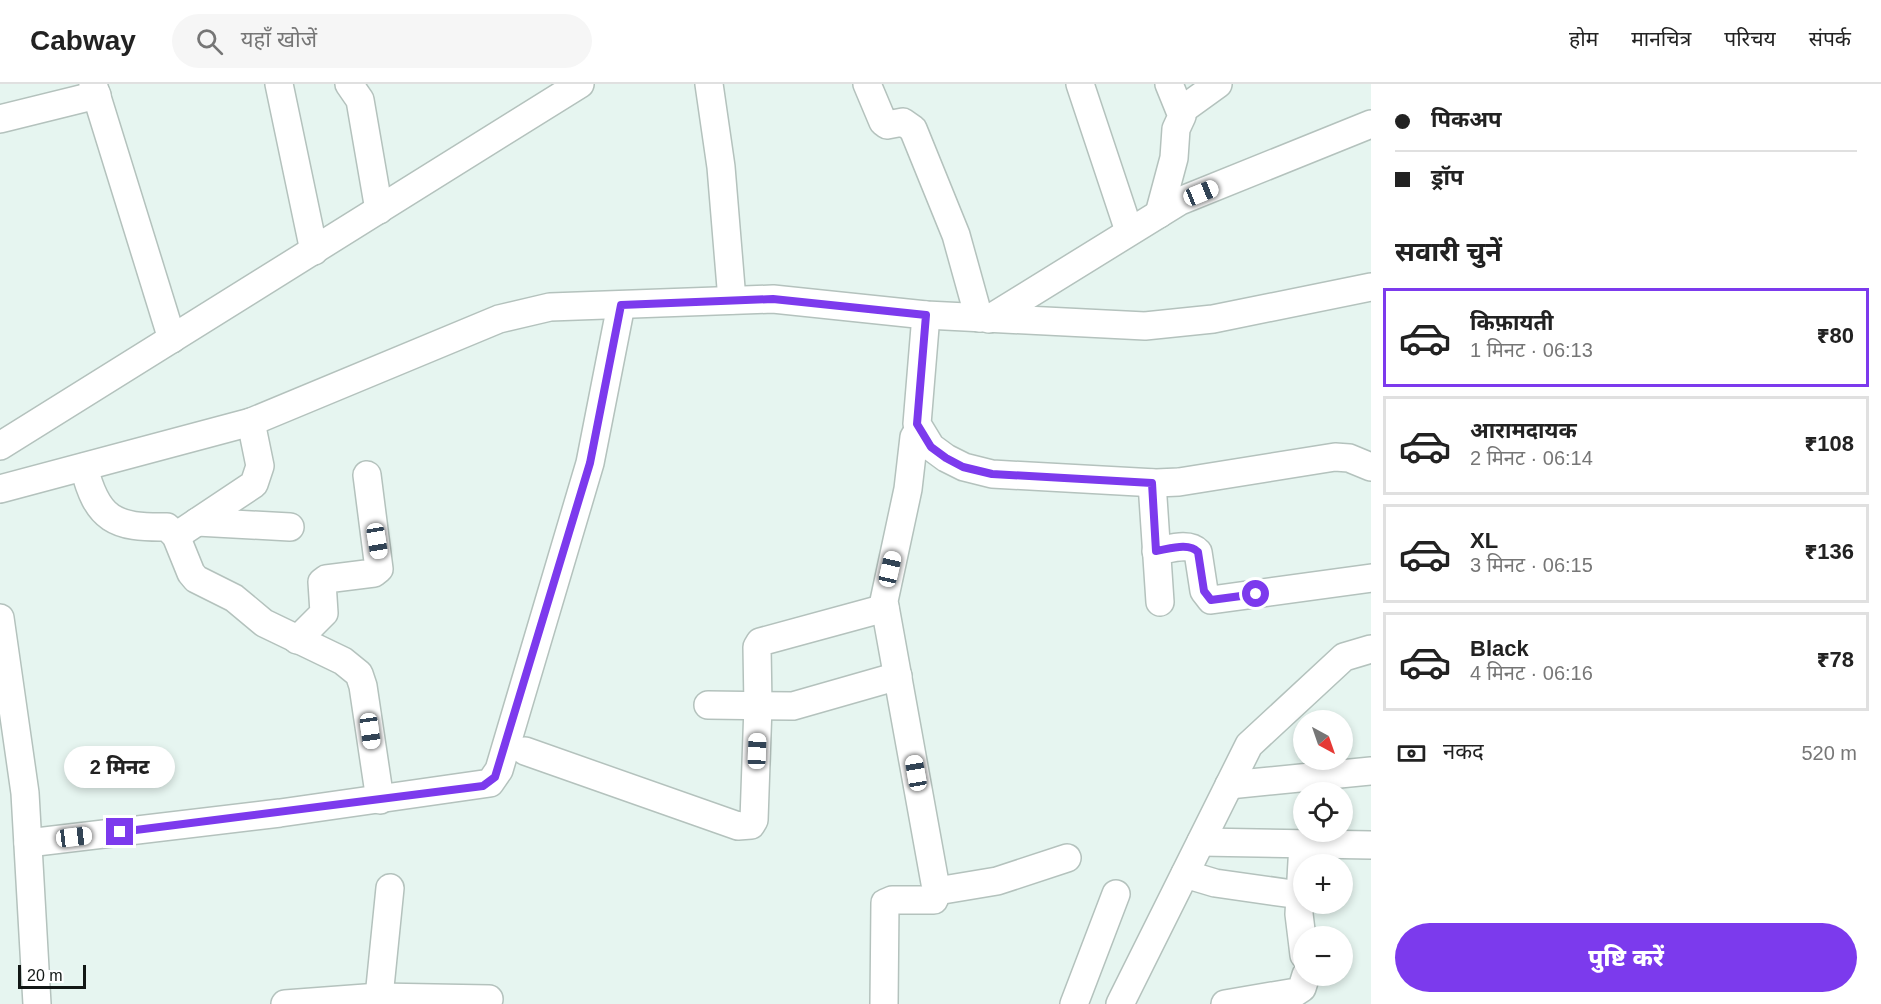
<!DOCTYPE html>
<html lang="hi">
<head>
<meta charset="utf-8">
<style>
  :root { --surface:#fff; --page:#f6f6f6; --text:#222; --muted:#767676; --line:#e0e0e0; --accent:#7c3aed }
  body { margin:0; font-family:Arial,"Noto Sans Devanagari",sans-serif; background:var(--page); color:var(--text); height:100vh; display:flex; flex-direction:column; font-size:22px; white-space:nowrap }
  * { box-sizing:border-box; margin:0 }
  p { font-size:20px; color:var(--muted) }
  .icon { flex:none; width:33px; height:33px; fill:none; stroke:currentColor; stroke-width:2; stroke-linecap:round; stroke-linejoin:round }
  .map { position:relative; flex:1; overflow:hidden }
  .sheet { display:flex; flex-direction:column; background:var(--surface); width:510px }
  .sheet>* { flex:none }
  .guide { display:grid; align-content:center; height:132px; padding:0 24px; background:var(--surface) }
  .needle { width:39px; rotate:140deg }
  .controls { position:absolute; left:1293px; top:626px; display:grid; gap:12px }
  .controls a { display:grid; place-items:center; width:60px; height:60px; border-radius:50%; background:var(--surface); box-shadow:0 3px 9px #0003; font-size:30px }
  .scale { position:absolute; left:18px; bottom:15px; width:68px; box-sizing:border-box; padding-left:6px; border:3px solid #121715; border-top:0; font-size:16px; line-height:21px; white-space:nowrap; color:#121715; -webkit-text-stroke:4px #fff; paint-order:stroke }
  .end { position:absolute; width:27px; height:27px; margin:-14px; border:8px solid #7c3aed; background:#fff; box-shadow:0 0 0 3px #fff }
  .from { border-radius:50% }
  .bubble { position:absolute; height:42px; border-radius:21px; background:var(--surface); box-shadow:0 3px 9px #0003; font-size:20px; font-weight:800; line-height:42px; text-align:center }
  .car { position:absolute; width:18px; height:36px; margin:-18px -9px; border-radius:8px; box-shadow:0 0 4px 2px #0007; background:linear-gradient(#fff 24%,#345 0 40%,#fff 0 76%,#345 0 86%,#fff 0) }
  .guide b { display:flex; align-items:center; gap:21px; height:57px; font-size:22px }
  .guide b+b { border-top:2px solid var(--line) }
  .guide i { width:15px; height:15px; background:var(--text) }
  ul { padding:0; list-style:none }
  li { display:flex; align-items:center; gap:18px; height:99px; margin:0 12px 9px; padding:0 12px; border:3px solid var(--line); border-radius:0px }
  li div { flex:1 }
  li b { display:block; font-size:22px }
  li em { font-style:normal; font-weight:800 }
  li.active { border-color:var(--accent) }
  li>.icon { width:54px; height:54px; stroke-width:1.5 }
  h2 { padding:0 24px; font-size:27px; line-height:72px }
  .pay { display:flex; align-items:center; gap:15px; height:66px; padding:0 24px; font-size:22px }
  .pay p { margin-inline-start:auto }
  .cta { display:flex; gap:12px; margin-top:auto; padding:12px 24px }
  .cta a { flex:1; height:69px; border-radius:36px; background:var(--accent); color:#fff; font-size:24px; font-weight:800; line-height:69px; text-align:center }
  header { display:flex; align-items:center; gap:36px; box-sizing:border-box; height:84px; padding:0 30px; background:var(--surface); border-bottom:2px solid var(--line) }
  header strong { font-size:28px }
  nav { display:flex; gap:33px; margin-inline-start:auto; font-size:21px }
  .search { width:420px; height:54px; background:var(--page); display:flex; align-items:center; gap:15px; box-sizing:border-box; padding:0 21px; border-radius:33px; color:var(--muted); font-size:22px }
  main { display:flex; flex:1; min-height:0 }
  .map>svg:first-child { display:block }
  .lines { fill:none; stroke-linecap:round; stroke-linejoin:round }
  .street-casing { stroke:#b4c2bd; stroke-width:30 }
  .street { stroke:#fff; stroke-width:27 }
  .route { stroke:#7c3aed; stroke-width:8 }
</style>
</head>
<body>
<header>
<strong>Cabway</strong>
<div class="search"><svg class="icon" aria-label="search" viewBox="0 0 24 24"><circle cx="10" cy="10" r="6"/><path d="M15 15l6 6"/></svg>यहाँ खोजें</div>
<nav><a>होम</a><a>मानचित्र</a><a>परिचय</a><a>संपर्क</a></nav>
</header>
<main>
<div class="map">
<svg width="1371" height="920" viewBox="0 0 1371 920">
  <rect width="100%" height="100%" fill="#e6f5f0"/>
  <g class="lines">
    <g class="street-casing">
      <g id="street">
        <path d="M 93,0 L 172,255"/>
        <path d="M 279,0 L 314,167"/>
        <path d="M 349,0 L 360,16 L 379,126"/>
        <path d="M 709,0 L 721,83 L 732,216"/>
        <path d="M 867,0 L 883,38 L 887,41 L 903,38 L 913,45 L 956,151 L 979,234"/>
        <path d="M 1080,0 L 1129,147"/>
        <path d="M 1182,26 L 1218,0"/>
        <path d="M 0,35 L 97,11"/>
        <path d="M 1159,130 L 1174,74 L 1176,45 L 1182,32 L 1169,0"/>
        <path d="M 926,231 L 917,340 L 931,363 L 946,374 L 964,383 L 992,390 L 1156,399 L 1179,398 L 1335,373 L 1349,374 L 1371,383"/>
        <path d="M 989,235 L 1180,117 L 1371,40"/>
        <path d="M 919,346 L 914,353 L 908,405 L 884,517 L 935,799 L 943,806 L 997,797 L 1067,774"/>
        <path d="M 0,362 L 580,0"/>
        <path d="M 84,383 C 97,436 115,444 167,443 L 176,452 L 191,489 L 196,495 L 234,514 L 264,539 L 343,577 L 359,590 L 363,602 L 380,716"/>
        <path d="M 1152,399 L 1160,518"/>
        <path d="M 0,405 L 251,338 L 499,235 L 550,223 L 773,215 L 926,231 L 1145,242 L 1213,235 L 1371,203"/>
        <path d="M 197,438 L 290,443"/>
        <path d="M 176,452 L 254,400 L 260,382 L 251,338"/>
        <path d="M 1156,467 C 1169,465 1189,458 1198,468 L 1204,507 L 1211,516 L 1371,494"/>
        <path d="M 0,534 L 25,709 L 37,920"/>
        <path d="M 297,556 L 324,529 L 322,498 L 326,495 L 374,489 L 379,485 L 367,391"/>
        <path d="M 708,621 L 793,622 L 898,592"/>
        <path d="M 525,667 L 738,742 L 751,741 L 754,736 L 758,622 L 757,563 L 760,558 L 885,524"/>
        <path d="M 1229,701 L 1371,687"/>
        <path d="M 1201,758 L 1371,761"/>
        <path d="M 28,759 L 280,729 L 490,699 L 499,686 L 590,379 L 621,221"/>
        <path d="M 1303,760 L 1299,830 L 1304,871"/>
        <path d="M 1185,790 L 1215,799 L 1300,811"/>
        <path d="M 379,913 L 390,804"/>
        <path d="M 285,920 L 379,913 L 489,915"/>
        <path d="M 884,920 L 885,819 L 892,816 L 934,816 L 938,804"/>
        <path d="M 1074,920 L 1116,810"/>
        <path d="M 1120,920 L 1249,661 L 1344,573 L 1371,565"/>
        <path d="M 1225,920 L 1296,908 L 1302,904 L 1306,891"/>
      </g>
    </g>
    <use href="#street" class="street"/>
  </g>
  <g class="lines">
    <path class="route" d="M 120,748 L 483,702 L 495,693 L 590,379 L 621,221 L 773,215 L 926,231 L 917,340 L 931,363 L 946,374 L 963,383 L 992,390 L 1152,399 L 1156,467 C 1169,465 1189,458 1198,468 L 1204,507 L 1211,516 L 1256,510"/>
  </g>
</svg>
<div class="controls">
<a><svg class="needle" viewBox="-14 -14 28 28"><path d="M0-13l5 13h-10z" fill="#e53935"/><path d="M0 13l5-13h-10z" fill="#767676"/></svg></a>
<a><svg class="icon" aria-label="locate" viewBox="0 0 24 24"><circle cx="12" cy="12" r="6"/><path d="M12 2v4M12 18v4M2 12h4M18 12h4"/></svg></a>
<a>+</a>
<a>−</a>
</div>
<div class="scale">20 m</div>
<i class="end from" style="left:1256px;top:510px"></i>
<i class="end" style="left:120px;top:748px"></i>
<div class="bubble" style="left:64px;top:662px;width:111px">2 मिनट</div>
<i class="car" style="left:1201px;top:109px;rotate:68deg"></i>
<i class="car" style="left:377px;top:457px;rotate:171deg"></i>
<i class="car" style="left:890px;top:485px;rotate:13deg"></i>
<i class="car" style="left:370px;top:647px;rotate:172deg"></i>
<i class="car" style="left:757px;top:667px;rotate:2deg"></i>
<i class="car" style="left:916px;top:689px;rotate:350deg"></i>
<i class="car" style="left:74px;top:753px;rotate:83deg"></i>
</div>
<section class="sheet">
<div class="guide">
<b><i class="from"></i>पिकअप</b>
<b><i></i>ड्रॉप</b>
</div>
<h2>सवारी चुनें</h2>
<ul>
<li class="active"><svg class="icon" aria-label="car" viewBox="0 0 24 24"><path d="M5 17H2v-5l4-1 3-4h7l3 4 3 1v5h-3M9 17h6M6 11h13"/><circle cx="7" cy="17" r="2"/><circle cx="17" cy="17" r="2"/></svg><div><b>किफ़ायती</b><p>1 मिनट · 06:13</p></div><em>₹80</em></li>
<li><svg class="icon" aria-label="car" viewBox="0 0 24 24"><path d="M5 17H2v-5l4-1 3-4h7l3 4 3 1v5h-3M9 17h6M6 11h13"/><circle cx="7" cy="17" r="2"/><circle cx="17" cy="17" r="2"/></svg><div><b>आरामदायक</b><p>2 मिनट · 06:14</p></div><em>₹108</em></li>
<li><svg class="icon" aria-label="car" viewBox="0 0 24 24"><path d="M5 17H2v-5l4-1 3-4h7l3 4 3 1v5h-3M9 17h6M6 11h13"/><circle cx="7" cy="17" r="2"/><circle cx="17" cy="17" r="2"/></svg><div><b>XL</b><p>3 मिनट · 06:15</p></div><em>₹136</em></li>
<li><svg class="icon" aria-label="car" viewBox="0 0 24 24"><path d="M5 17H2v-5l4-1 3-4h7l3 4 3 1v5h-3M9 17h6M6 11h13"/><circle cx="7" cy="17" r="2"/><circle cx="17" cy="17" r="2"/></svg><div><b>Black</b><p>4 मिनट · 06:16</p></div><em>₹78</em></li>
</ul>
<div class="pay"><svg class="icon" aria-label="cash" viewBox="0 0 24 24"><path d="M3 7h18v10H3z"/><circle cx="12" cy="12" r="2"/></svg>नकद<p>520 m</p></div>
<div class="cta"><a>पुष्टि करें</a></div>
</section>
</main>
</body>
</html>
